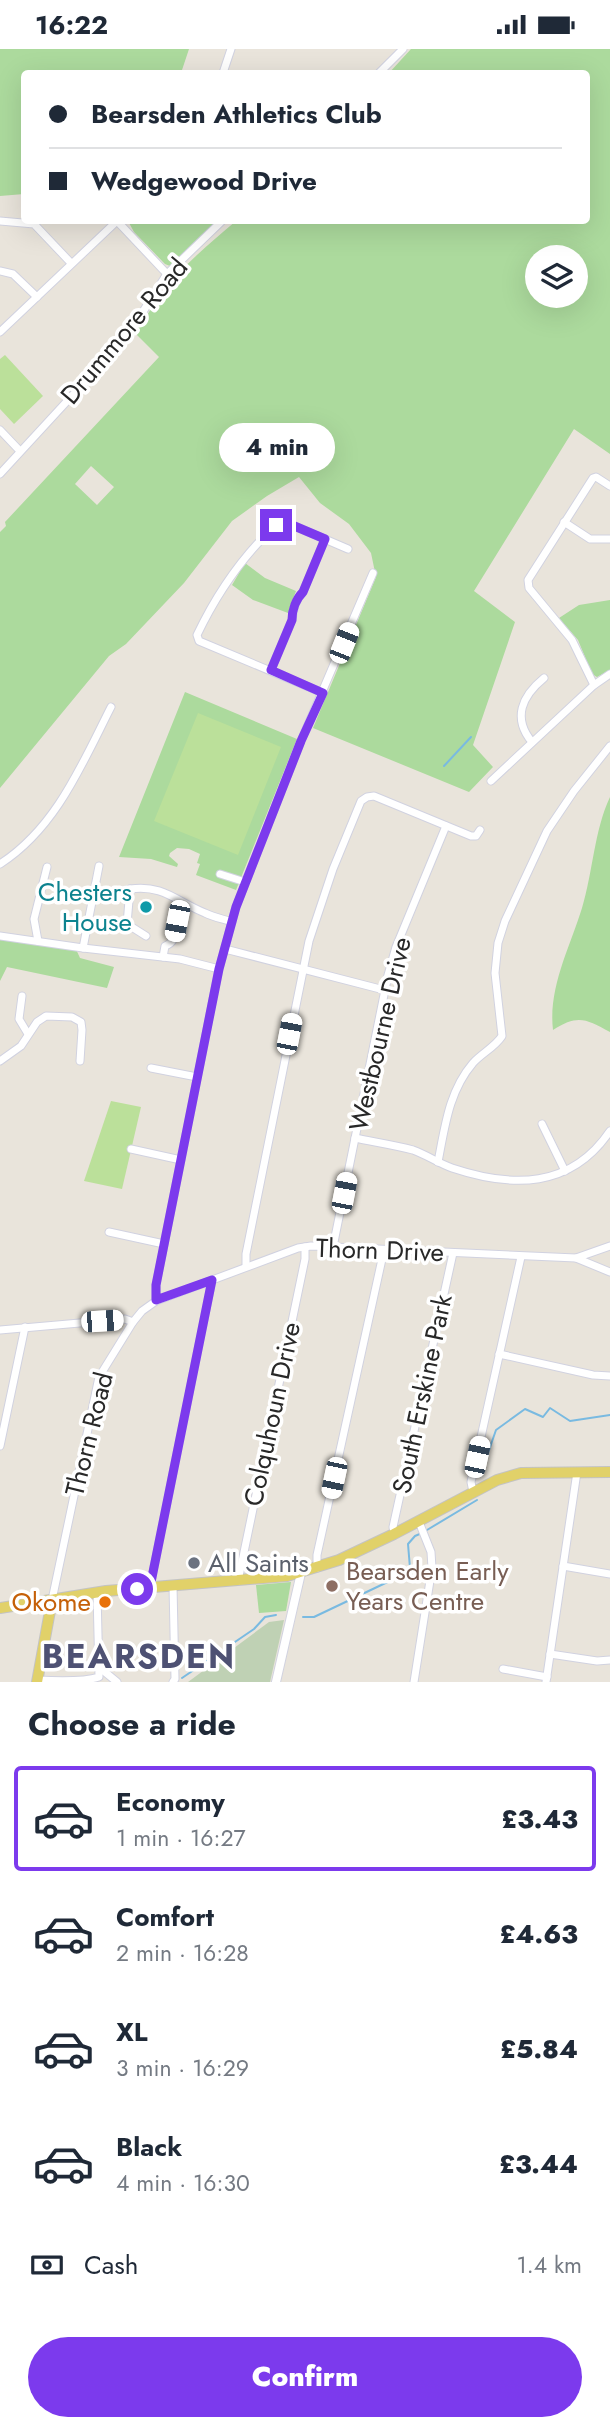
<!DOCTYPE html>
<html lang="en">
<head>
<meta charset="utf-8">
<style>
  :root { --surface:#fff; --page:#f6f6f7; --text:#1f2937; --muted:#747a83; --line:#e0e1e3; --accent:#7c3aed }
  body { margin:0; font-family:Jost,sans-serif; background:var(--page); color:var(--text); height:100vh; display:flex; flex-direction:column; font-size:26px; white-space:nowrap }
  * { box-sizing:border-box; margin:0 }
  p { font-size:23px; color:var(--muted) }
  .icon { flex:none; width:38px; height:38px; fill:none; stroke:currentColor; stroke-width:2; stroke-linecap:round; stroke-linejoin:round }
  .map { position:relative; height:1633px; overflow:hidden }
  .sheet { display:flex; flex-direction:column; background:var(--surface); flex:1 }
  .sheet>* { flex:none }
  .hud { position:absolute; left:21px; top:21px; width:569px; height:154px; border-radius:7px; box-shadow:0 7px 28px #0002; display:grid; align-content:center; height:154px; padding:0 28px; background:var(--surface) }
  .tools { position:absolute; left:525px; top:196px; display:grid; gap:14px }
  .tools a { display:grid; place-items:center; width:63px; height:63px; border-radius:50%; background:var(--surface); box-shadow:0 7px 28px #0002; font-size:35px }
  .end { position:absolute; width:32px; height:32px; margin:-16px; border:9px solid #7c3aed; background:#fff; box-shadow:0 0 0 4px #fff }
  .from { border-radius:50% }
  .bubble { position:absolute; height:49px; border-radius:24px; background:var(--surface); box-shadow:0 7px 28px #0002; font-size:23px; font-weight:800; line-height:49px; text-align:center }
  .car { position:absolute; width:21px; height:42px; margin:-21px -10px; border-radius:9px; box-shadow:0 0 5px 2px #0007; background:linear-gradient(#fff 24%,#345 0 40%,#fff 0 76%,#345 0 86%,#fff 0) }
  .hud b { display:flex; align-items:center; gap:24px; height:66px; font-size:26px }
  .hud b+b { border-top:2px solid var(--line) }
  .hud i { width:18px; height:18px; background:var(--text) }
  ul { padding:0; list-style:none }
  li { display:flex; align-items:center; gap:21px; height:105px; margin:0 14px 10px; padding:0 14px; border:4px solid transparent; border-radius:7px }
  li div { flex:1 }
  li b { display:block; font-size:26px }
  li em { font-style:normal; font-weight:800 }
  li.on { border-color:var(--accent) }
  li>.icon { width:63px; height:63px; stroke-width:1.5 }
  h2 { padding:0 28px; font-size:32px; line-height:84px }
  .pay { display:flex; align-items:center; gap:18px; height:77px; padding:0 28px; font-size:26px }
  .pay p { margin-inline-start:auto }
  .button { display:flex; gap:14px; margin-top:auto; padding:14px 28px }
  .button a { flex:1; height:80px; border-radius:42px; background:var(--accent); color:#fff; font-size:28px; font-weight:800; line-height:80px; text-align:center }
  .status { display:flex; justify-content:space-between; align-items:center; height:49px; padding:0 35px; background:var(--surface); direction:ltr }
  .status svg { height:19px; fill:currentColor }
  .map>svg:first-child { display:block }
  .green { fill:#acda9d; fill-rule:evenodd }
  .cemetery { fill:#bfd1b4 }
  .pitch { fill:#bbe09a }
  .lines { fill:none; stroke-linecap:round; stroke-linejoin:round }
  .stream { stroke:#79bae1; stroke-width:2 }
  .minor-casing { stroke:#d1d2e0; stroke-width:9 }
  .tertiary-casing { stroke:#d1d2e0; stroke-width:10 }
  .primary-casing { stroke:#c3c3c3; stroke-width:12 }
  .minor { stroke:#fff; stroke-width:7 }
  .tertiary { stroke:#fff; stroke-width:8 }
  .primary { stroke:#e1d169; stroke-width:10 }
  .route { stroke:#7c3aed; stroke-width:9 }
  .culture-dot { fill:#0f9aa8; stroke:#fff; stroke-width:2.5 }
  .worship-dot { fill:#6b7280; stroke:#fff; stroke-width:2.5 }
  .education-dot { fill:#8d6e63; stroke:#fff; stroke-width:2.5 }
  .food-dot { fill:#e8710a; stroke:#fff; stroke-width:2.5 }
  .labels { text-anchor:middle; stroke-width:7; stroke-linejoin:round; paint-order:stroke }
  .street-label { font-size:26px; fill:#282828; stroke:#fff }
  .culture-label { font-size:26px; fill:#0d838f; stroke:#fff; text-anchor:end }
  .worship-label { font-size:26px; fill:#5b616d; stroke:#fff; text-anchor:start }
  .education-label { font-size:26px; fill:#785e54; stroke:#fff; text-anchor:start }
  .food-label { font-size:26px; fill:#c56008; stroke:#fff; text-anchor:end }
  .district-label { font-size:33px; font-weight:bold; letter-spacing:2px; fill:#4e5173; stroke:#fff }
</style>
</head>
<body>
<div class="status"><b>16:22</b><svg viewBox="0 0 49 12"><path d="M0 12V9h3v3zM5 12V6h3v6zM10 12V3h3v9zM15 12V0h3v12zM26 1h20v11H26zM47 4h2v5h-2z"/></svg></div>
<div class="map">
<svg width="610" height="1633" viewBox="0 0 610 1633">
  <rect width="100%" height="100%" fill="#e9e4db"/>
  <g class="green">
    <path d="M 0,0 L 189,0 L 181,24 L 24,24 L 24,145 L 0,147 Z"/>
    <path d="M 411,0 L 610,0 L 610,405 L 574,380 L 474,542 L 515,573 L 473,696 L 493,718 L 469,743 L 313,679 L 376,528 L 371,504 L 349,475 L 320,454 L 299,428 L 267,447 L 232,472 L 184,534 L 126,595 L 109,607 L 0,739 L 0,483 L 6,477 L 5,473 L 159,308 L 134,283 C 145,271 151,259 160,246 C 181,218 209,195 236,172 L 586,172 L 586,24 L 389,24 ZM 537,208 L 576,208 L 576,247 L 537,247 ZM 91,417 L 114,438 L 97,456 L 75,435 Z"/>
    <path d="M 128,172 L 217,172 L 170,217 L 165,215 L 134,183 Z"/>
    <path d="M 245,514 L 265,529 L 296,542 L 288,564 L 253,551 L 232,536 Z"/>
    <path d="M 610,551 L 610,621 L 597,628 L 592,625 L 578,591 L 559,569 L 579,556 Z"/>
    <path d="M 185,643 L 297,690 L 236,841 L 196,826 L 200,815 L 197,814 L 200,805 L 189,800 L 177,799 L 170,804 L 169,807 L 178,815 L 177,818 L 151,810 L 119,808 Z"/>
    <path d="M 610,748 L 610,983 C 586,970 578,965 553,981 C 548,939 570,898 582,859 C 593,823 594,782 610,748 Z"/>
    <path d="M 0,890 L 29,891 L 75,898 L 80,909 L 114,918 L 107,939 L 7,918 L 0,932 Z"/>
    <path d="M 291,1533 L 286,1562 L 259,1564 L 256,1536 Z"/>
  </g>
  <path class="cemetery" d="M 284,1571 L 270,1633 L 188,1633 L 269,1573 Z"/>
  <g class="pitch">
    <path d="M 5,306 L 43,347 L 14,375 L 0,360 L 0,310 Z"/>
    <path d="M 198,664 L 281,698 L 238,806 L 154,772 Z"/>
    <path d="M 111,1052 L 141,1058 L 122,1140 L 84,1132 Z"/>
  </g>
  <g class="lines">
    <g class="stream">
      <path d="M 444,717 L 471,688"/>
      <path d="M 481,1424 L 496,1381 L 525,1360 L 543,1368 L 550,1359 L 570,1372 L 610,1366"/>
      <path d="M 427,1481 L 477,1451"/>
      <path d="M 303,1568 L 314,1568 L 396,1529 L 410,1519 L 408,1495 L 415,1487 L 422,1484"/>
      <path d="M 182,1629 L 254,1580 L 265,1568 L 276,1566"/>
    </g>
    <g class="minor-casing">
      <g id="minor">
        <path d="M 223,24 L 231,0"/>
        <path d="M 379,24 L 403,0"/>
        <path d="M 0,172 L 34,175 L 71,214"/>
        <path d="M 117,172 L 167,225"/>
        <path d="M 0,222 L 13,225 L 37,248"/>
        <path d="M 0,283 L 117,172"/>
        <path d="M 0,381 L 20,402"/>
        <path d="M 0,425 L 128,286 L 167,225 L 222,172"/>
        <path d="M 564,473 L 590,490 L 610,490"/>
        <path d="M 271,621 L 292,571 C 293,561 296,550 303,543 L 325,490"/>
        <path d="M 594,636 L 572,591 L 529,539 L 528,531 L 593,429 L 596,428 L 610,437"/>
        <path d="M 323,644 L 199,592 L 197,586 C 217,544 244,505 278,474 L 285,473 L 348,500"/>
        <path d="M 532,693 C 512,669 522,647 544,629"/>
        <path d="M 491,732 L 594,636 L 610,625"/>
        <path d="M 0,815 C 56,779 82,715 111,658"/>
        <path d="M 220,825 L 245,833"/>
        <path d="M 119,843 L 130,840"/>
        <path d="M 0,887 L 83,899 L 180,910 L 219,920"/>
        <path d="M 146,887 L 127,875 L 130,840 C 163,835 177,853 205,864 C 213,868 223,870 232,873"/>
        <path d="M 38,892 L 34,870 L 47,818"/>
        <path d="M 83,899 L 99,817"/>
        <path d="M 225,900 L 384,941"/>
        <path d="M 163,908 L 165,897 C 177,893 175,882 177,872"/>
        <path d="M 22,947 L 19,970 L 28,985"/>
        <path d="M 0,1012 L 21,997 L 37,973 L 46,967 L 72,968 L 81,973 L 82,981 L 80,1012"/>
        <path d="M 151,1019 L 197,1028"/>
        <path d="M 542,1075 L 565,1122"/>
        <path d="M 355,1089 C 374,1093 394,1096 413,1101 C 427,1106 438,1114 452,1119 C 512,1139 571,1140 610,1082"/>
        <path d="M 131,1100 L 181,1111"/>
        <path d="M 438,1113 C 445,1077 449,1042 473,1014 C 482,1004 495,998 502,987 L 495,924 L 498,894 L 505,872 L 547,782 L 574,742 L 610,697"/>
        <path d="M 109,1183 L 164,1195"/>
        <path d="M 333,1198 L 388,926 L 396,898 L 446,777"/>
        <path d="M 576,1209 L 610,1197"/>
        <path d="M 246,1217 L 246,1205 L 309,892 L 333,820 L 361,752 L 367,748 L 374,747 L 471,787 L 476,787 L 480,781"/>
        <path d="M 156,1252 L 298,1199 L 311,1197 L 576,1209 L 610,1223"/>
        <path d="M 0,1281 L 125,1270 L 133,1273"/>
        <path d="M 499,1305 L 593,1326 L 610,1327"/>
        <path d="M 0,1397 L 25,1278"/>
        <path d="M 473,1443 L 471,1433 L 521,1208"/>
        <path d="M 394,1485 L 393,1478 L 453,1204"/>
        <path d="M 563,1517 L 610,1525"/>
        <path d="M 317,1519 L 317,1506 L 384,1201"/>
        <path d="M 238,1532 L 305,1210 L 305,1198"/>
        <path d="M 150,1538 L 212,1231"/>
        <path d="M 52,1551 L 99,1328 L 133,1273 L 142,1262 L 156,1252 L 156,1236 L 219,920 L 236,858 L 301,692 L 373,524"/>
        <path d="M 550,1605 L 597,1612 L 610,1611"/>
        <path d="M 100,1619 L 117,1633"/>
        <path d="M 503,1620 L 547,1628"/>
        <path d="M 38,1631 C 56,1632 83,1633 99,1628 L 97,1543"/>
        <path d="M 173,1633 L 175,1630 L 173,1537"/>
        <path d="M 414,1633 L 432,1519 L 431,1503 L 419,1473"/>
        <path d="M 546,1633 L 577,1423"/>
      </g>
    </g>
    <g class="tertiary-casing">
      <path id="tertiary" d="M 276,1633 L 301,1524"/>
    </g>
    <g class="primary-casing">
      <g id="primary">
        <path d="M 0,1559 L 106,1542 L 287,1527 L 339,1511 L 394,1485 L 497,1431 L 521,1424 L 610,1423"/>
        <path d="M 37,1633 L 52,1551"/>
      </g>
    </g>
    <use href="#minor" class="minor"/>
    <use href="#tertiary" class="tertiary"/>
    <use href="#primary" class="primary"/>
  </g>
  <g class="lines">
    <path class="route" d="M 137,1540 L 150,1538 L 212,1231 L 156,1251 L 156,1236 L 219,920 L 236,858 L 301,692 L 323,644 L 271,621 L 292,571 C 292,561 296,550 303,543 L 325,490 L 285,473 L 276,476"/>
  </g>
  <circle class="culture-dot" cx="146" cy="858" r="7"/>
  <circle class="worship-dot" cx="194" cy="1514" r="7"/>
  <circle class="education-dot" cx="332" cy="1537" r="7"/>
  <circle class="food-dot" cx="105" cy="1553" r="7"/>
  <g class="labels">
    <g class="street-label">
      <text transform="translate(124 282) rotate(-50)" y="9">Drummore Road</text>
      <text transform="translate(380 985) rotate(-77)" y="9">Westbourne Drive</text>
      <text transform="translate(380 1201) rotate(2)" y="9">Thorn Drive</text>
      <text transform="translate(422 1345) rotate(-78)" y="9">South Erskine Park</text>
      <text transform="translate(272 1365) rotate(-78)" y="9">Colquhoun Drive</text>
      <text transform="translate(89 1385) rotate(-76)" y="9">Thorn Road</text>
    </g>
    <g class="culture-label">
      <text x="132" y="852">Chesters<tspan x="132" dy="30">House</tspan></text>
    </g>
    <g class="worship-label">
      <text x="208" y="1523">All Saints</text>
    </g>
    <g class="education-label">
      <text x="346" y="1531">Bearsden Early<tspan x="346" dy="30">Years Centre</tspan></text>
    </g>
    <g class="food-label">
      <text x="91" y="1562">Okome</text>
    </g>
    <g class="district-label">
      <text x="139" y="1619">BEARSDEN</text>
    </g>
  </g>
</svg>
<div class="tools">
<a><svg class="icon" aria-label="layers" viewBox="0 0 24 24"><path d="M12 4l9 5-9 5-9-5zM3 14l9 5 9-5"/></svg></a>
</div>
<i class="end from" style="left:137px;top:1540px"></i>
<i class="end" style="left:276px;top:476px"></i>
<div class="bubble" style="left:219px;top:374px;width:116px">4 min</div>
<i class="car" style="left:344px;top:594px;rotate:22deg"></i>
<i class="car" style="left:177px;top:872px;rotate:191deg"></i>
<i class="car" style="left:289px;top:985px;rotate:11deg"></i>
<i class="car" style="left:344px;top:1144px;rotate:11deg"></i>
<i class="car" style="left:102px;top:1272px;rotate:86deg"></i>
<i class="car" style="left:477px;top:1408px;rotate:12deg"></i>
<i class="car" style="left:334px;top:1429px;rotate:192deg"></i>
<div class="hud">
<b><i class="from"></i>Bearsden Athletics Club</b>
<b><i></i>Wedgewood Drive</b>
</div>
</div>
<section class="sheet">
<h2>Choose a ride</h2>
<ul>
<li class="on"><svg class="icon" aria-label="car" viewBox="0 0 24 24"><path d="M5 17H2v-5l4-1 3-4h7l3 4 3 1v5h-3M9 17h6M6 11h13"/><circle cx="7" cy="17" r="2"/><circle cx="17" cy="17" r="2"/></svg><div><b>Economy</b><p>1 min · 16:27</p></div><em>£3.43</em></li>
<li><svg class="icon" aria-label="car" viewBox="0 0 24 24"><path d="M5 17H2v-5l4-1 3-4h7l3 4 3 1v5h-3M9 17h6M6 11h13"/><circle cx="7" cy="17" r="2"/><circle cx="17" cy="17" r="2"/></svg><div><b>Comfort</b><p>2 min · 16:28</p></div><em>£4.63</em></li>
<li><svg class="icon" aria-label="car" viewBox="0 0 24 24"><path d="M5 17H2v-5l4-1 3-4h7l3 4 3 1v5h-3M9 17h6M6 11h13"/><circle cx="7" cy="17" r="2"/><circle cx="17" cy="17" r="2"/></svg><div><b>XL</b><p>3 min · 16:29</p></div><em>£5.84</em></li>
<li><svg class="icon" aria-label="car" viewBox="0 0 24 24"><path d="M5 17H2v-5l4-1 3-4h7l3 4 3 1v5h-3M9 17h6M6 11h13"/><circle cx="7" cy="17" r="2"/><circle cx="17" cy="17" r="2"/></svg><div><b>Black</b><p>4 min · 16:30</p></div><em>£3.44</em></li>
</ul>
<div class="pay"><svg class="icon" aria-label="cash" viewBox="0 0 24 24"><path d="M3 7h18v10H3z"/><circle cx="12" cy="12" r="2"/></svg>Cash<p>1.4 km</p></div>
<div class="button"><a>Confirm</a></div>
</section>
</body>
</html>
